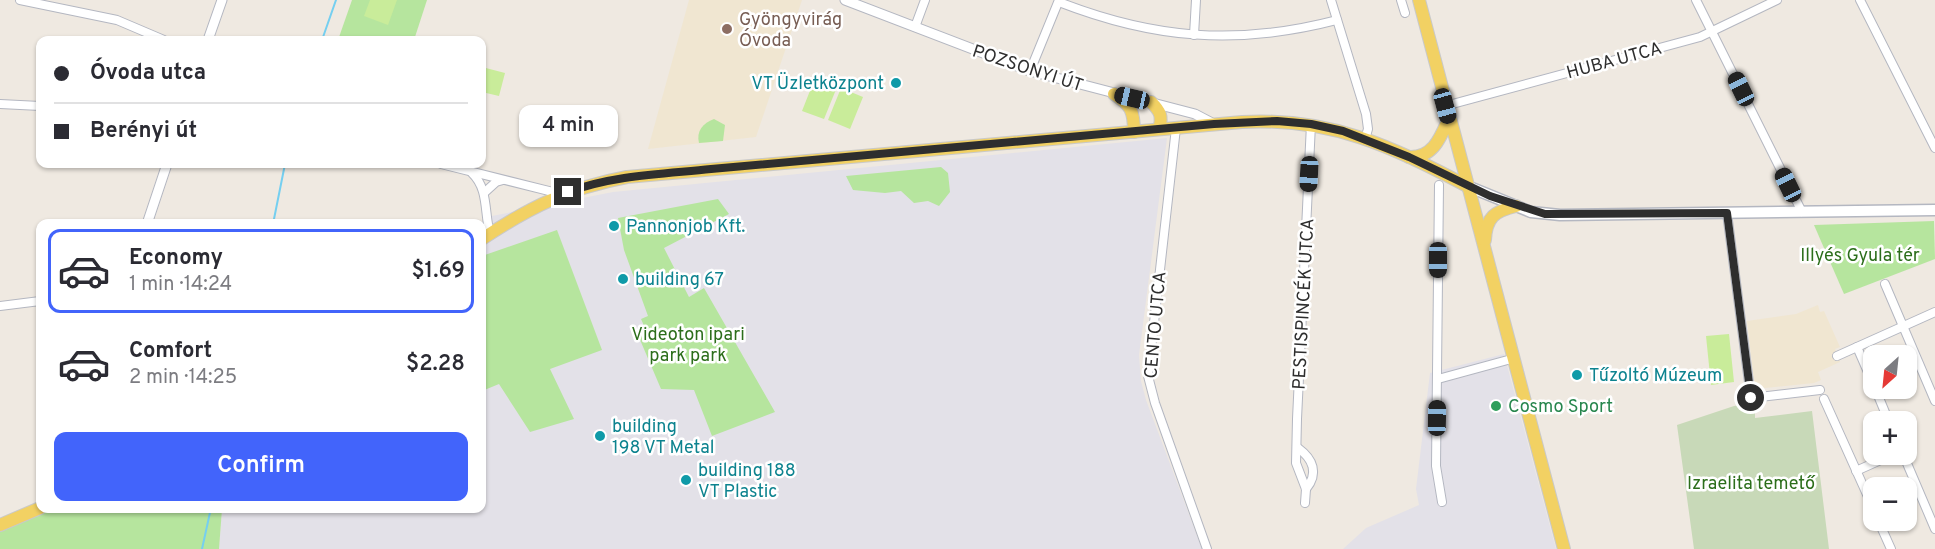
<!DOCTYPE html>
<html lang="en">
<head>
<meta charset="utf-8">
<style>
  :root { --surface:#fff; --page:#f7f7f7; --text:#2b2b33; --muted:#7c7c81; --line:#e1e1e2; --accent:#4264fb }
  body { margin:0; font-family:Overpass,sans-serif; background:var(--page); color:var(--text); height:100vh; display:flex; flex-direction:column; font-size:22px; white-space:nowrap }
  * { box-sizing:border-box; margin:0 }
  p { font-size:20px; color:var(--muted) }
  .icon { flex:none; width:33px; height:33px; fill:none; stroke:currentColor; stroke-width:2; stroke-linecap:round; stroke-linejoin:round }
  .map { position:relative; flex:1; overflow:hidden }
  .details { position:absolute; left:36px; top:219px; width:450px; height:294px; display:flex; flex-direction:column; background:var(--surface); border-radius:12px; box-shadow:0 2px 4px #0004 }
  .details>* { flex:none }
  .guide { position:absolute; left:36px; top:36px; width:450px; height:132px; border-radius:12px; box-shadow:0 2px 4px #0004; display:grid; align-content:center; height:132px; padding:0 18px; background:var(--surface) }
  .needle { width:39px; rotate:207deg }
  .controls { position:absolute; left:1863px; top:345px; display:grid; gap:12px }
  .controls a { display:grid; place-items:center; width:54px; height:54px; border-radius:12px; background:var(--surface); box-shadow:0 2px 4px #0004; font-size:30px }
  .end { position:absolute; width:27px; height:27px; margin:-14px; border:8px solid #2e2e2e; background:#fff; box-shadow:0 0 0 3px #fff }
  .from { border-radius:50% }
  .bubble { position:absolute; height:42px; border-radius:12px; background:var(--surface); box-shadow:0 2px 4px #0004; font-size:20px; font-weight:600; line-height:42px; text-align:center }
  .car { position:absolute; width:18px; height:36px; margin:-18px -9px; border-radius:8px; box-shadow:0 0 4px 2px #0007; background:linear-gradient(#222 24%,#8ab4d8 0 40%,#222 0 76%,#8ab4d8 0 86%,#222 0) }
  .guide b { display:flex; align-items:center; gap:21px; height:57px; font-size:22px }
  .guide b+b { border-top:2px solid var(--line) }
  .guide i { width:15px; height:15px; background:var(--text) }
  ul { padding:10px 0 0; list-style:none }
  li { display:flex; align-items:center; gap:18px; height:84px; margin:0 12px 9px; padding:0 6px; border:3px solid transparent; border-radius:12px }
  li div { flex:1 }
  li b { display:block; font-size:22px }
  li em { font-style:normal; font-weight:600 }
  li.current { border-color:var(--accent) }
  li>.icon { width:54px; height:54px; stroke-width:1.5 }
  .cta { display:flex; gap:12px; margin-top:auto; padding:12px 18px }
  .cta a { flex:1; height:69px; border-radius:12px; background:var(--accent); color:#fff; font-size:24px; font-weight:600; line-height:69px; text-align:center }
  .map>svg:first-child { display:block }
  .industrial { fill:#e3e1e8 }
  .education { fill:#f0e6d1 }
  .green { fill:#b6e59e }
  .cemetery { fill:#c8d9b8 }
  .pitch { fill:#c9ec9a }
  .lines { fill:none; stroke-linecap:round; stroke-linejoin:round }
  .stream { stroke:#75cff0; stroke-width:2 }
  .minor-casing { stroke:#b4b7c1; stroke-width:10 }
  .tertiary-casing { stroke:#b4b7c1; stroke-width:11 }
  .secondary-casing { stroke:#b4b7c1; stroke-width:13 }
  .primary-casing { stroke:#c9c9c9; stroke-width:14 }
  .minor { stroke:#fff; stroke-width:8 }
  .tertiary { stroke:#fff; stroke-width:9 }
  .secondary { stroke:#fff; stroke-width:10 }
  .primary { stroke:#f2d163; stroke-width:12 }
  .route { stroke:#2e2e2e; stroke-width:8 }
  .education-dot { fill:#8d6e63; stroke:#fff; stroke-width:2 }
  .culture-dot { fill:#0f9aa8; stroke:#fff; stroke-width:2 }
  .leisure-dot { fill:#2e9e5b; stroke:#fff; stroke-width:2 }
  .labels { text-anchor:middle; stroke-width:5; stroke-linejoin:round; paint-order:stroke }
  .education-label { font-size:18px; fill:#785e54; stroke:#fff; text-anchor:start }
  .street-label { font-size:18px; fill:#2e2e2e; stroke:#fff }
  .culture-label { font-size:18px; fill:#0d838f; stroke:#fff; text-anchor:start }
  .park-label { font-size:18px; fill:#2c6e1b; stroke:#fff }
  .leisure-label { font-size:18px; fill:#27864d; stroke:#fff; text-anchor:start }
</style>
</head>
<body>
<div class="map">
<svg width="1935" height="549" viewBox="0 0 1935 549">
  <rect width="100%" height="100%" fill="#efe9e1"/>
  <g class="industrial">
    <path d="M 1167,138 L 1139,355 L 1141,381 L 1146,400 L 1202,549 L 219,549 L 222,509 L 482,508 L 481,223 L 492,216 L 613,192 Z"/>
    <path d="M 1504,354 L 1556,549 L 1343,549 L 1366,528 L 1419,505 L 1416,489 L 1430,373 Z"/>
  </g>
  <g class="education">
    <path d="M 689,0 L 802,0 L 756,137 L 648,149 Z"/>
    <path d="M 1818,305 L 1820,312 L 1824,311 L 1840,347 L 1835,349 L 1840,362 L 1818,372 L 1821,380 L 1814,383 L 1755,389 L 1747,321 L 1796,314 Z"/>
  </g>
  <g class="green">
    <path d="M 352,0 L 427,0 L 414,40 L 338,40 Z"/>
    <path d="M 714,119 L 725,125 L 723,141 L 699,143 C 696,131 703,123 714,119 Z"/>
    <path d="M 941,167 L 948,173 L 950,192 L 939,206 L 928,201 L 914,203 L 901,191 L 885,193 L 853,190 L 846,176 Z"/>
    <path d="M 718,199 L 729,214 L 664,248 L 689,297 L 704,288 L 775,412 L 712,436 L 694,390 L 661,389 L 638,335 L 646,330 L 641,319 L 648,316 L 624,250 L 618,218 Z"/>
    <path d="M 1934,221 L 1935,259 L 1844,294 L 1814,225 Z"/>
    <path d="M 557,230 L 602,350 L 550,369 L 574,419 L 530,432 L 499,384 L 482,391 L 482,256 Z"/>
    <path d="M 50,509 L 222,509 L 219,549 L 0,549 L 0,530 Z"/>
  </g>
  <path class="cemetery" d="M 1755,403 L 1755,418 L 1812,411 L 1829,549 L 1694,549 L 1677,425 L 1734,406 Z"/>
  <g class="pitch">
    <path d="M 370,0 L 397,0 L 388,25 L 364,16 Z"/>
    <path d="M 482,67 L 505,73 L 499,96 L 482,92 Z"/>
    <path d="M 815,78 L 837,87 L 824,119 L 802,111 Z"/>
    <path d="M 841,88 L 863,97 L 850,129 L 828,120 Z"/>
    <path d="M 1729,334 L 1734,382 L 1711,385 L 1706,336 Z"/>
  </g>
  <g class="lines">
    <g class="stream">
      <path d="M 322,40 L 336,0"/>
      <path d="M 273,224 L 285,164"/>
      <path d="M 202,549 L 211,508"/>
    </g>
    <g class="minor-casing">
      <g id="minor">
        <path d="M 20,0 L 117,20 L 164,40"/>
        <path d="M 1331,0 L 1366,114 L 1368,129 L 1365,139"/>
        <path d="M 1401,0 L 1405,13"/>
        <path d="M 1696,0 L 1802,212"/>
        <path d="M 1860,0 L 1935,148"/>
        <path d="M 1059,2 C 1154,39 1237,46 1337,20"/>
        <path d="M 915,27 L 925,0"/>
        <path d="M 1194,35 L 1196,0"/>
        <path d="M 1030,71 L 1059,0"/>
        <path d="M 0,104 L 40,106"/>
        <path d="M 1445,106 L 1700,37 L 1777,0"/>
        <path d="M 1176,128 L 1148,376 L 1155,403 L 1207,549"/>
        <path d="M 441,164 L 561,194"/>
        <path d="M 472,173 C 489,189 484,213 490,234"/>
        <path d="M 1439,185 L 1436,466 L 1442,502"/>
        <path d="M 485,192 L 496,182 L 503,180"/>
        <path d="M 1727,213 L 1751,398 L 1820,390"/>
        <path d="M 1885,284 L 1935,401"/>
        <path d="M 0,306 L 40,301"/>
        <path d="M 1857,347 L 1874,386"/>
        <path d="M 1837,356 L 1935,312"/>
        <path d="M 1438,379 L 1515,358"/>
        <path d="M 1875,388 L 1889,422"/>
        <path d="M 1824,399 L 1874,510"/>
        <path d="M 1298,448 C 1313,459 1319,473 1306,489"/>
        <path d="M 1903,454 L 1935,529"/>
        <path d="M 1856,471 L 1894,454"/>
        <path d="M 1305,503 L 1306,489 L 1296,463 L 1297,419 L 1311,124"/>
        <path d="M 1878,520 L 1891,549"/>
      </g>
    </g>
    <g class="tertiary-casing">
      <g id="tertiary">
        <path d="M 845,0 L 1030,71 L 1195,114 L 1214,124"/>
        <path d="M 208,40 L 222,0"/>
        <path d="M 147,224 L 167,164"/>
      </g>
    </g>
    <g class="secondary-casing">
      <path id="secondary" d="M 1467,186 L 1531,212 L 1560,215 L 1935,210"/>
    </g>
    <g class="primary-casing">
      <g id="primary">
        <path d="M 1419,0 L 1564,549"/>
        <path d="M 1114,94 C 1131,105 1134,111 1134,132"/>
        <path d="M 1151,102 C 1160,111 1163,116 1159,129"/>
        <path d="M 1409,157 C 1434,158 1441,136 1449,118"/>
        <path d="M 482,239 C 530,207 569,188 627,177 L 1242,122 C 1330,117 1391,146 1467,186"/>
        <path d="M 1485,240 C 1486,217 1495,211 1516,206"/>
        <path d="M 0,525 L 40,508"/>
      </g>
    </g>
    <use href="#minor" class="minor"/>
    <use href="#tertiary" class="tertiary"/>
    <use href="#secondary" class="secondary"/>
    <use href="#primary" class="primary"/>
  </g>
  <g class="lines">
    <path class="route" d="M 568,192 C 614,175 663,174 711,169 L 1214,124 L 1277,121 L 1311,124 L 1343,131 L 1409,157 L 1490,196 L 1545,214 L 1727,213 L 1751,398"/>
  </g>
  <circle class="education-dot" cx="727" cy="29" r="6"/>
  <g class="culture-dot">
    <circle cx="896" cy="83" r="6"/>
    <circle cx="614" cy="226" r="6"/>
    <circle cx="623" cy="279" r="6"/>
    <circle cx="1577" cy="375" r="6"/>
    <circle cx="600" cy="436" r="6"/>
    <circle cx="686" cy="480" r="6"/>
  </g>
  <circle class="leisure-dot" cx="1496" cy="406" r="6"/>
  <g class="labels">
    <g class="education-label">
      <text x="739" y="25">Gyöngyvirág<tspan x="739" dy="21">Óvoda</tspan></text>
    </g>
    <g class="street-label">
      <text transform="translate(1614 60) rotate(-15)" y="6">HUBA UTCA</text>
      <text transform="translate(1028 68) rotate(18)" y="6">POZSONYI ÚT</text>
      <text transform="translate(1303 304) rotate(-87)" y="6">PESTISPINCÉK UTCA</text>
      <text transform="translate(1155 325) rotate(-85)" y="6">CENTO UTCA</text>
    </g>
    <g class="culture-label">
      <text x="884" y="89" text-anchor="end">VT Üzletközpont</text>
      <text x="626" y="232">Pannonjob Kft.</text>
      <text x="635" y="285">building 67</text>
      <text x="1589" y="381">Tűzoltó Múzeum</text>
      <text x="612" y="432">building<tspan x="612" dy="21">198 VT Metal</tspan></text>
      <text x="698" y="476">building 188<tspan x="698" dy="21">VT Plastic</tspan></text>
    </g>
    <g class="park-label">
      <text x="1860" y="261">Illyés Gyula tér</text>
      <text x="688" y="340">Videoton ipari<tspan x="688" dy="21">park park</tspan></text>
      <text x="1751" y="489">Izraelita temető</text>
    </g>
    <g class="leisure-label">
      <text x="1508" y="412">Cosmo Sport</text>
    </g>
  </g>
</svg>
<div class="controls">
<a><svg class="needle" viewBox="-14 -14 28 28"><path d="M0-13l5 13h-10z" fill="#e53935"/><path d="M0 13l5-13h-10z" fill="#7c7c81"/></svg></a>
<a>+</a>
<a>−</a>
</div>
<i class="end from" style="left:1751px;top:398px"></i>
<i class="end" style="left:568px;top:192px"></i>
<div class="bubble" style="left:519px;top:105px;width:99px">4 min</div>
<i class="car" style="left:1741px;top:89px;rotate:334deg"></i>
<i class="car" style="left:1132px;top:98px;rotate:283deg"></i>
<i class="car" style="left:1445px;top:106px;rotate:165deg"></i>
<i class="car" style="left:1309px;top:174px;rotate:183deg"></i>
<i class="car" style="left:1788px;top:185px;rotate:334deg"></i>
<i class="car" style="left:1438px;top:260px;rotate:180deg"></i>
<i class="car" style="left:1437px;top:418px;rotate:1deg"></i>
<div class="guide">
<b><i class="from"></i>Óvoda utca</b>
<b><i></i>Berényi út</b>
</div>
<section class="details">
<ul>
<li class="current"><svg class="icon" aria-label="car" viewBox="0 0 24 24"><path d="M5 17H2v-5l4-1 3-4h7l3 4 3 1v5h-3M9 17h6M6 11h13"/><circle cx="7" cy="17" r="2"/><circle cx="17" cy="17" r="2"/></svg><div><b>Economy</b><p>1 min · 14:24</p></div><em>$1.69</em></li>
<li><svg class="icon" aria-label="car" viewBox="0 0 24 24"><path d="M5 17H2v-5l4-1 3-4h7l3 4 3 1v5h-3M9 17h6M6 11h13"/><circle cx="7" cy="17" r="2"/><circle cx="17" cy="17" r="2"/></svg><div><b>Comfort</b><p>2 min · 14:25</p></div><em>$2.28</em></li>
</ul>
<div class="cta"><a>Confirm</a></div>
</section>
</div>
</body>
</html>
